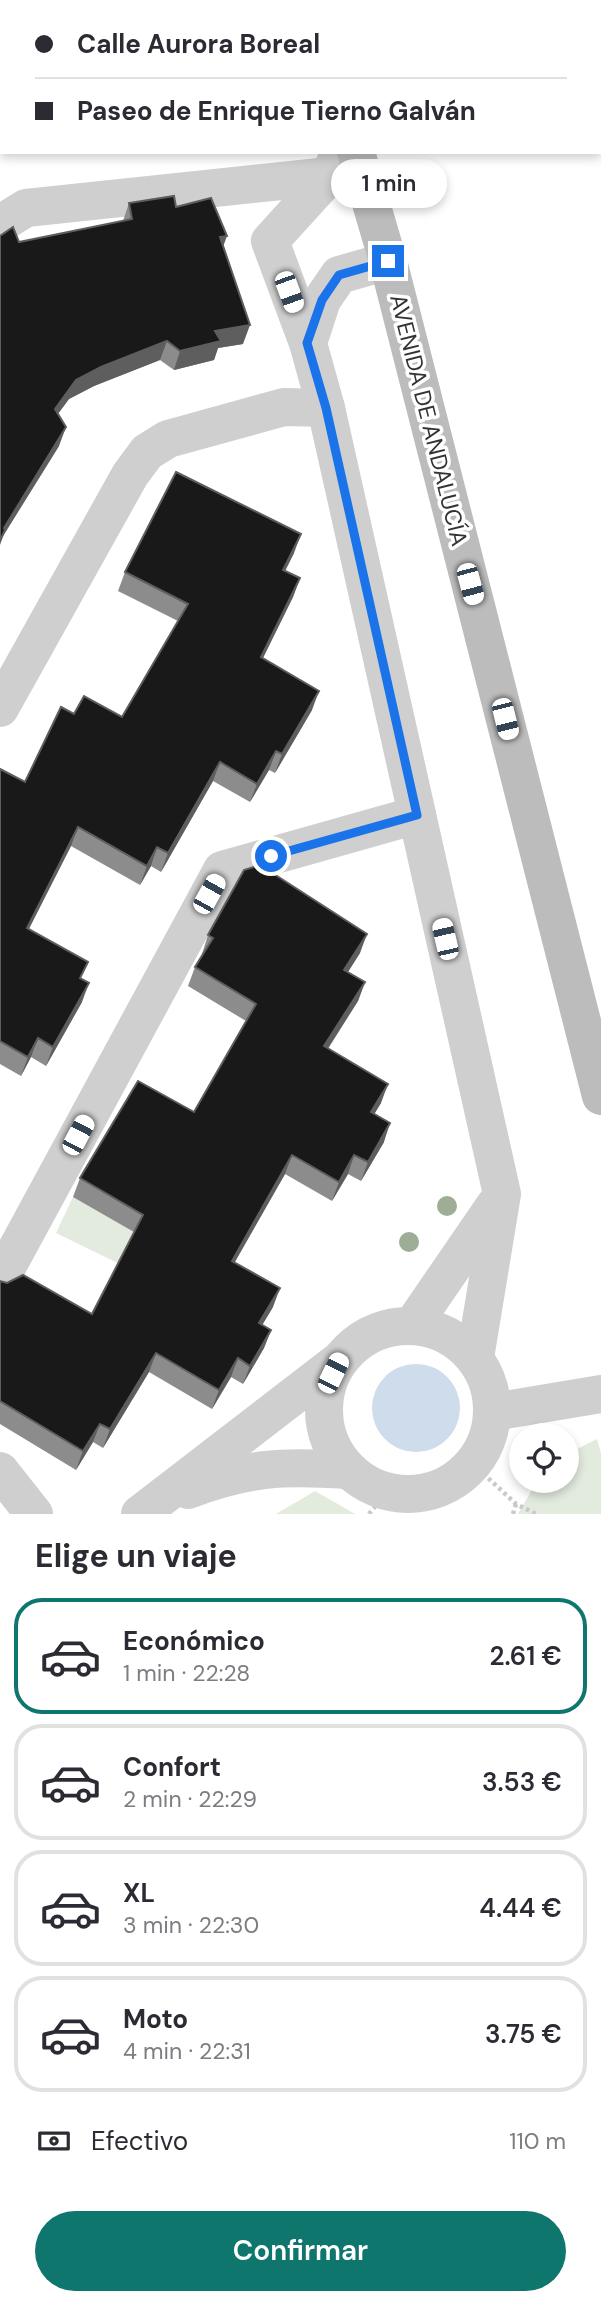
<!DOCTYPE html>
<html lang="es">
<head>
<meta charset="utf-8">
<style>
  :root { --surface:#fff; --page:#f2f2f3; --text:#2b2b33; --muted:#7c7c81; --line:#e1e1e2; --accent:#0f766e }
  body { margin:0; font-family:"DM Sans",sans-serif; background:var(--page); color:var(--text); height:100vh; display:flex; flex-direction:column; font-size:26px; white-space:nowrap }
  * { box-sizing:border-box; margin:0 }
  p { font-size:23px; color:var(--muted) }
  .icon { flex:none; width:38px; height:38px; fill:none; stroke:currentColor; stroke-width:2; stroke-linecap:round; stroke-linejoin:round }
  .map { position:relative; height:1514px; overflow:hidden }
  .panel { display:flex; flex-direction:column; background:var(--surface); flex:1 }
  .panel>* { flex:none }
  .top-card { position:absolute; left:0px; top:0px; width:602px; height:154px; box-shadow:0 4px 10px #0003; display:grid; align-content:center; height:154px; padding:0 35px; background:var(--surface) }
  .buttons { position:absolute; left:509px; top:1423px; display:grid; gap:14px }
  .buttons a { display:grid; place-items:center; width:70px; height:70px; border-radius:50%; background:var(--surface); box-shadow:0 4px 10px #0003; font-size:35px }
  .end { position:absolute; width:32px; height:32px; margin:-16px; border:9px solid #1a73e8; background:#fff; box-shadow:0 0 0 4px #fff }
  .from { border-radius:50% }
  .bubble { position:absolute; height:49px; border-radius:24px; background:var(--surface); box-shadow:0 4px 10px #0003; font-size:23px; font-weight:600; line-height:49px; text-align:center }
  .car { position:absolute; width:21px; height:42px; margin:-21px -10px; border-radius:9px; box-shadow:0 0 5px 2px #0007; background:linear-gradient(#fff 24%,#345 0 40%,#fff 0 76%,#345 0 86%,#fff 0) }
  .top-card b { display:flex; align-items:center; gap:24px; height:66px; font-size:26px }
  .top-card b+b { border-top:2px solid var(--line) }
  .top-card i { width:18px; height:18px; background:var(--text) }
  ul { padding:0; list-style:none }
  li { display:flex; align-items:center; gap:21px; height:116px; margin:0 14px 10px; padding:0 21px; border:4px solid var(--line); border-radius:28px }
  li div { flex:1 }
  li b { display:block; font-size:26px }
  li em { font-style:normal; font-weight:600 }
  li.on { border-color:var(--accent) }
  li>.icon { width:63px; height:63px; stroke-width:1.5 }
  h2 { padding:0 35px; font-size:32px; line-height:84px }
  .pay { display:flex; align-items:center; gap:18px; height:77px; padding:0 35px; font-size:26px }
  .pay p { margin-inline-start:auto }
  .action { display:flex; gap:14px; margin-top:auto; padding:14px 35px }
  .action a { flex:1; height:80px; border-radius:42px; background:var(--accent); color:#fff; font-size:28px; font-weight:600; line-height:80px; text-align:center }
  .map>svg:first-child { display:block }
  .green { fill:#e3eade }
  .water { fill:#cfdceb }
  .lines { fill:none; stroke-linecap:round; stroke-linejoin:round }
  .path { stroke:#c9c9c9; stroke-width:4.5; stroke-dasharray:3.5 3.5; stroke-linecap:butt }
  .street { stroke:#cfcfcf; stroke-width:38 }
  .secondary { stroke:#bcbcbc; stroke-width:38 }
  .tree { fill:#9eae96 }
  .wall { fill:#8c8c8c }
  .shaded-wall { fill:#5e5e5e }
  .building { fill:#191919; stroke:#5e5e5e; stroke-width:2 }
  .route { stroke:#1a73e8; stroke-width:9 }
  .labels { text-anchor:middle; stroke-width:7; stroke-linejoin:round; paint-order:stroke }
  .street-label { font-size:23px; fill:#323232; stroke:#fff }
</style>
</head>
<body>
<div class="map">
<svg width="601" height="1514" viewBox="0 0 601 1514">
  <rect width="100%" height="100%" fill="#fff"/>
  <g class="green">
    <path d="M 73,1197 L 138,1216 L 136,1272 L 56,1233 Z"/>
    <path d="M 597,1439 L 601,1453 L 601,1514 L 518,1514 L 537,1481 L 567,1480 L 567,1454 Z"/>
    <path d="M 315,1491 L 355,1514 L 276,1514 Z"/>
  </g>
  <circle class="water" cx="416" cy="1408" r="44"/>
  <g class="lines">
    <g class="path">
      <path d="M 473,1464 L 516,1504 L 536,1514"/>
      <path d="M 369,1514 L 387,1492"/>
      <path d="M 513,1514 L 516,1504"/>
    </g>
    <g class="street">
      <path d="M 340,152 L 329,176 L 270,241 L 308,343 L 326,408 L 502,1194 L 475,1358"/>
      <path d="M 0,224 L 26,208 L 329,176"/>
      <path d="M 308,343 L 322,300 L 339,275 L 388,261"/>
      <path d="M 0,708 L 130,475 L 147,452 L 168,439 L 284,407 L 326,408"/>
      <path d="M 0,1280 L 222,870 L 417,815"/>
      <path d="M 412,1326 L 495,1205"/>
      <circle cx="408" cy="1410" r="84"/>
      <path d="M 493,1412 L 601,1394"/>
      <path d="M 0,1471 L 34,1514"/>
      <path d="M 188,1490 C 248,1467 284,1466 347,1470"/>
      <path d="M 140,1514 L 340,1360"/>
    </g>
    <g class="secondary">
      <path d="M 309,0 L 309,2"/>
      <path d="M 356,152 L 388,261 L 601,1096"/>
    </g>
  </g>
  <g class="tree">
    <circle cx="447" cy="1206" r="10"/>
    <circle cx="409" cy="1242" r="10"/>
  </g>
  <g class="wall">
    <path d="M 415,0 L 524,0 L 525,2 L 416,2 Z"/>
    <path d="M 129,203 L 176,207 L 223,247 L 243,344 L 218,348 L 214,360 L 174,370 L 160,360 L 94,386 L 69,399 L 58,414 L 59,446 L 3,536 L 19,242 L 123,221 Z"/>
    <path d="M 294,553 L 285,571 L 300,578 L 293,597 L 263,658 L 312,710 L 275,773 L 269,770 L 250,802 L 213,781 L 161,872 L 151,866 L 140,885 L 71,846 L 29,929 L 82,979 L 82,1002 L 46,1066 L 31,1057 L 21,1076 L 0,1064 L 0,769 L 25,782 L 74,714 L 122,717 L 178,621 L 118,591 L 125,572 Z"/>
    <path d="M 208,935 L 360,953 L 348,972 L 365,982 L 358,1001 L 328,1049 L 381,1103 L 374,1114 L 384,1142 L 361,1181 L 348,1174 L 332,1201 L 285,1174 L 235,1262 L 273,1307 L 262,1325 L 271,1330 L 264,1348 L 243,1384 L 231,1377 L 212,1409 L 149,1372 L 103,1448 L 93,1442 L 76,1470 L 0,1424 L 0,1281 L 92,1314 L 134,1232 L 73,1197 L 80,1178 L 194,1112 L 246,1021 L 188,986 L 195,967 L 203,954 L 202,954 Z"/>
  </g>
  <g class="shaded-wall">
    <path d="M 227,236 L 220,255 L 220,237 Z"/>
    <path d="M 250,325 L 243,344 L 218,348 L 214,360 L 174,370 L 180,351 L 215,331 Z"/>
    <path d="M 167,341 L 160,360 L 94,386 L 69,399 L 48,427 L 55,409 L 76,380 L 101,367 Z"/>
    <path d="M 66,427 L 59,446 L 3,536 L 0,545 L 0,538 L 4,528 Z"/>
    <path d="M 301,534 L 294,553 L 276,589 L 283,570 Z"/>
    <path d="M 300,578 L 293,597 L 254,676 L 261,657 Z"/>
    <path d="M 319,691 L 312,710 L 275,773 L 282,754 Z"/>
    <path d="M 276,751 L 269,770 L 250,802 L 257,784 Z"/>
    <path d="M 220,762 L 213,781 L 161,872 L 168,853 Z"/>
    <path d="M 78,827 L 71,846 L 20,946 L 27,928 Z"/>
    <path d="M 157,847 L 151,866 L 140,885 L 147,866 Z"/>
    <path d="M 367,934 L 360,953 L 337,989 L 344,970 Z"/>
    <path d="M 365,982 L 358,1001 L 317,1065 L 324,1046 Z"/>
    <path d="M 89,983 L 82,1002 L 46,1066 L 53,1047 Z"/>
    <path d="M 38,1038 L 31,1057 L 21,1076 L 28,1057 Z"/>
    <path d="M 388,1084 L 381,1103 L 364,1131 L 371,1112 Z"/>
    <path d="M 390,1123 L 384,1142 L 361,1181 L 368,1162 Z"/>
    <path d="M 292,1155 L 285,1174 L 225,1279 L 232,1261 Z"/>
    <path d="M 354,1155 L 348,1174 L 332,1201 L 339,1182 Z"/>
    <path d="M 280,1288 L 273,1307 L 252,1342 L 259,1323 Z"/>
    <path d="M 271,1330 L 264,1348 L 243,1384 L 250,1366 Z"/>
    <path d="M 156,1353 L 149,1372 L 103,1448 L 110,1429 Z"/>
    <path d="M 238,1358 L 231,1377 L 212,1409 L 219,1390 Z"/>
    <path d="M 100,1424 L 93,1442 L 76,1470 L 83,1451 Z"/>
  </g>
  <g class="building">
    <rect x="82" y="0" width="138" height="2"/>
    <path d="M 429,0 L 524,0 L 525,2 L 430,2 Z"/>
    <path d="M 174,196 L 176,207 L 211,198 L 227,236 L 220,237 L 250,325 L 215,331 L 221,341 L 180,351 L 167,341 L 101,367 L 76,380 L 55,409 L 66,427 L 4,528 L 5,530 L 0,541 L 0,236 L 13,227 L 19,242 L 132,219 L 129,203 Z"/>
    <path d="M 176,472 L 301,534 L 283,570 L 300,578 L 261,657 L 319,691 L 282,754 L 276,751 L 257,784 L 220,762 L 168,853 L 157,847 L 147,866 L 78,827 L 27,928 L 88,962 L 80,978 L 89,983 L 53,1047 L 38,1038 L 28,1057 L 0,1041 L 0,769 L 25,782 L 61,707 L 74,714 L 84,696 L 122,717 L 188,604 L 125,572 Z"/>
    <path d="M 260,865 L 367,934 L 344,970 L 365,982 L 324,1046 L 388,1084 L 371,1112 L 390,1123 L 368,1162 L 354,1155 L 339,1182 L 292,1155 L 232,1261 L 280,1288 L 259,1323 L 271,1330 L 250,1366 L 238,1358 L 219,1390 L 156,1353 L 110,1429 L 100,1424 L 83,1451 L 0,1401 L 0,1281 L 7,1283 L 23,1275 L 92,1314 L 143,1215 L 80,1178 L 138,1081 L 194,1112 L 256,1004 L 195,967 L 213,938 L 208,935 L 244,870 Z"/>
  </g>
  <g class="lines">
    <path class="route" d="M 271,856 L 417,815 L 326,408 L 307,343 L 322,300 L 339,275 L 388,261"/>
  </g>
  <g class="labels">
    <g class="street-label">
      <text transform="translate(429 420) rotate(76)" y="8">AVENIDA DE ANDALUCÍA</text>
    </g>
  </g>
</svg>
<div class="buttons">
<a><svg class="icon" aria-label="locate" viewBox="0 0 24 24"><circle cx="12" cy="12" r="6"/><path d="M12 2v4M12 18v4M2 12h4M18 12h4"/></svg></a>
</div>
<i class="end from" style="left:271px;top:856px"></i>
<i class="end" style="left:388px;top:261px"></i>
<div class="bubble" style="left:331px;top:159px;width:116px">1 min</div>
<i class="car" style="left:289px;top:292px;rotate:160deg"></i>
<i class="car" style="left:470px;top:584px;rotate:165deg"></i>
<i class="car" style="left:505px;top:719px;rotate:166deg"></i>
<i class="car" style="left:209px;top:894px;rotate:29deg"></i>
<i class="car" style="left:445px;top:939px;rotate:347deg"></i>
<i class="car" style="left:78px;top:1135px;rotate:28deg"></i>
<i class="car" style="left:333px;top:1373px;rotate:26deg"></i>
<div class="top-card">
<b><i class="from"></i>Calle Aurora Boreal</b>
<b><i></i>Paseo de Enrique Tierno Galván</b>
</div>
</div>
<section class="panel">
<h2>Elige un viaje</h2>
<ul>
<li class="on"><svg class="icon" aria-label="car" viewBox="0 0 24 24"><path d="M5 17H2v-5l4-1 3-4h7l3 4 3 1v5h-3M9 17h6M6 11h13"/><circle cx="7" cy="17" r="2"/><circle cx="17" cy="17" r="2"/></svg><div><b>Económico</b><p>1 min · 22:28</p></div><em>2.61 €</em></li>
<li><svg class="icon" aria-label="car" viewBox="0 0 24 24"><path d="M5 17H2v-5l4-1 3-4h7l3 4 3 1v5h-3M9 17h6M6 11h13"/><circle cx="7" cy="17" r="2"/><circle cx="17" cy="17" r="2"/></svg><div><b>Confort</b><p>2 min · 22:29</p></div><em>3.53 €</em></li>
<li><svg class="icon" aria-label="car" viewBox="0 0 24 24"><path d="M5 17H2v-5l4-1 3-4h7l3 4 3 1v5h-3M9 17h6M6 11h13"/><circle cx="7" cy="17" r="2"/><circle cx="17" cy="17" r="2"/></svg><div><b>XL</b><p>3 min · 22:30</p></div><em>4.44 €</em></li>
<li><svg class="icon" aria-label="car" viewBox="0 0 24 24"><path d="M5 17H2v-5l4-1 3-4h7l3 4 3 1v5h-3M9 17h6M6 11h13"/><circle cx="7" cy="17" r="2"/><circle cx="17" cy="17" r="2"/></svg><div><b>Moto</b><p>4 min · 22:31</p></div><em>3.75 €</em></li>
</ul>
<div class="pay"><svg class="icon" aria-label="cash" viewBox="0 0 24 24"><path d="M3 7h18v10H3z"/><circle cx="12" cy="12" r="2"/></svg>Efectivo<p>110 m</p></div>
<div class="action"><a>Confirmar</a></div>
</section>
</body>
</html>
